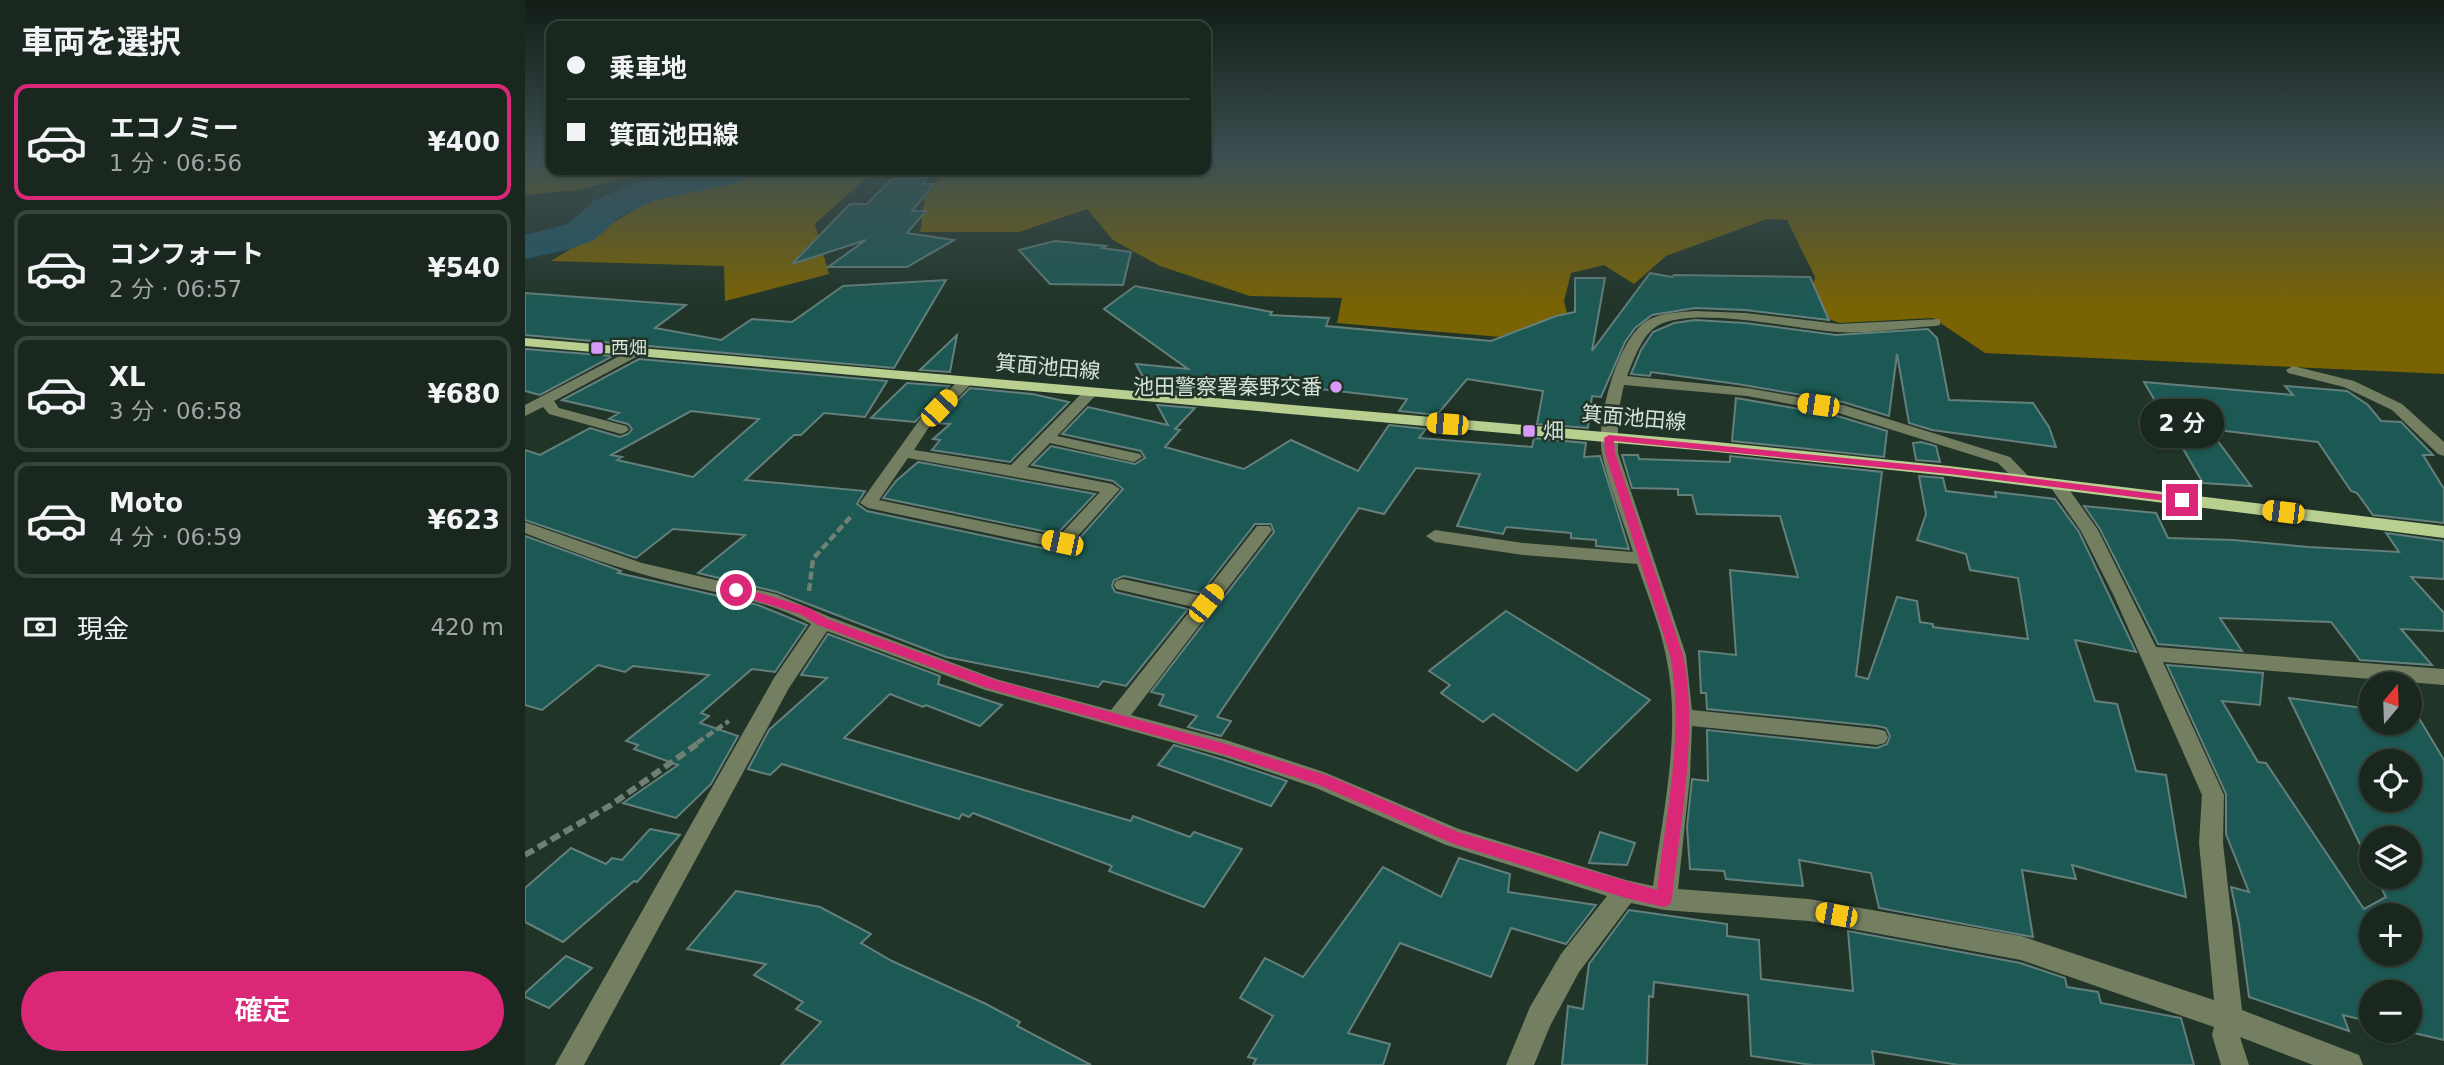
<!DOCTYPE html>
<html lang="ja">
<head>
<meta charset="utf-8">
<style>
  :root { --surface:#19271e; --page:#222f27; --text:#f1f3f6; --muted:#9fa5a4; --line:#37443c; --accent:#db2777 }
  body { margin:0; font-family:"DejaVu Sans","Noto Sans JP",sans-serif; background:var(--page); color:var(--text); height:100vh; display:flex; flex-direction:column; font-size:26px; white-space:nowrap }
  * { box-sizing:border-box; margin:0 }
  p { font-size:23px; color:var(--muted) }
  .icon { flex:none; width:38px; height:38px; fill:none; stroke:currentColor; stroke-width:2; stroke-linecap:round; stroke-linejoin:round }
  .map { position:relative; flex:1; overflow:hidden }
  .side { display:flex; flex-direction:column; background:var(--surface); width:525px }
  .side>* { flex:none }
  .hud { position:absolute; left:21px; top:21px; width:665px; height:154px; border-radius:14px; box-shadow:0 2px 5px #0004,0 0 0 2px var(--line); display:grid; align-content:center; height:154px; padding:0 21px; background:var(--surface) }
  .needle { width:46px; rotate:19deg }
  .tools { position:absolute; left:1834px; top:672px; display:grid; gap:14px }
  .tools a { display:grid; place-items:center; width:63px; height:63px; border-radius:50%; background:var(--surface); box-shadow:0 2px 5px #0004,0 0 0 2px var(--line); font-size:35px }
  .end { position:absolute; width:32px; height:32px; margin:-16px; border:9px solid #db2777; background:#fff; box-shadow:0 0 0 4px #fff }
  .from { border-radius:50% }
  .bubble { position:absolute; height:49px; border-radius:24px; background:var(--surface); box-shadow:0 2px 5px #0004,0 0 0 2px var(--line); font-size:23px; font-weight:600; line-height:49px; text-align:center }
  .car { position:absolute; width:21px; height:42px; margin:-21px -10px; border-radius:9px; box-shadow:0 0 5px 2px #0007; background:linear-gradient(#f5c518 24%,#345 0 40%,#f5c518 0 76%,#345 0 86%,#f5c518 0) }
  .hud b { display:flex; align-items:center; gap:24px; height:66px; font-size:26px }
  .hud b+b { border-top:2px solid var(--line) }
  .hud i { width:18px; height:18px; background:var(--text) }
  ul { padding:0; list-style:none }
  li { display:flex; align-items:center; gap:21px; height:116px; margin:0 14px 10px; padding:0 7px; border:4px solid var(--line); border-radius:14px }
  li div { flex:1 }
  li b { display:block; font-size:26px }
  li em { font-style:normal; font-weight:600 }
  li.current { border-color:var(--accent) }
  li>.icon { width:63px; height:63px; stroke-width:1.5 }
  h2 { padding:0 21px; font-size:32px; line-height:84px }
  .pay { display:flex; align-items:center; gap:18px; height:77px; padding:0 21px; font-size:26px }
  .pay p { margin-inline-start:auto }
  .primary-button { display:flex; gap:14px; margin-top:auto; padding:14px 21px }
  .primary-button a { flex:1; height:80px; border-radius:42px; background:var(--accent); color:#fff; font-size:28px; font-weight:600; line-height:80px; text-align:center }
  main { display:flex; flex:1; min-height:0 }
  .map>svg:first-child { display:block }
  .forest { fill:#7a6303 }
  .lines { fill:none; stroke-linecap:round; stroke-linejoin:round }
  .river { fill:#215867; fill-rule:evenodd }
  .building { fill:#1c5954; stroke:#647f7c; stroke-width:2; fill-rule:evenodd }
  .path-far1 { stroke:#6f7f74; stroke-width:4.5; stroke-dasharray:8 3.5; stroke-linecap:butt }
  .path { stroke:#6f7f74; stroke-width:6; stroke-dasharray:10 5; stroke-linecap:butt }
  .minor { fill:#747f61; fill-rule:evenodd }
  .major { fill:#b8cf90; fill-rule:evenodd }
  .route { fill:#db2777 }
  .poi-dot { fill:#d89af8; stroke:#213428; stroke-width:2.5 }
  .labels { text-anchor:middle; stroke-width:5; stroke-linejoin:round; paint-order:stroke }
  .far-poi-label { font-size:18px; fill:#d6e1d9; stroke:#213428; text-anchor:start }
  .street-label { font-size:21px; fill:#d6e1d9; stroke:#213428 }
  .poi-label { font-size:21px; fill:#d6e1d9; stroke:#213428; text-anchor:end }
</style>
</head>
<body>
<main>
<section class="side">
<h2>車両を選択</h2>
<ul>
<li class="current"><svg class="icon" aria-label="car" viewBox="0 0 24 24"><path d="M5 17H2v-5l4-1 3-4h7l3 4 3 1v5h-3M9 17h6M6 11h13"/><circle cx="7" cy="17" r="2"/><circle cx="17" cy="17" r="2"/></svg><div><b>エコノミー</b><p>1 分 · 06:56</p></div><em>¥400</em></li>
<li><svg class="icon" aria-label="car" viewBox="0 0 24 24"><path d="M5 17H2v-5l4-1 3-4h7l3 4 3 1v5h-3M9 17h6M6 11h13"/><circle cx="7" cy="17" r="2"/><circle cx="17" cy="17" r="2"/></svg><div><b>コンフォート</b><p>2 分 · 06:57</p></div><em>¥540</em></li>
<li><svg class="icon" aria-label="car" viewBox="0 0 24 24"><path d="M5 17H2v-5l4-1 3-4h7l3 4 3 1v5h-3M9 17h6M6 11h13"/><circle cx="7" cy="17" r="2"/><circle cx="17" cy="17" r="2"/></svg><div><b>XL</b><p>3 分 · 06:58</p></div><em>¥680</em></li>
<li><svg class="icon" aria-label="car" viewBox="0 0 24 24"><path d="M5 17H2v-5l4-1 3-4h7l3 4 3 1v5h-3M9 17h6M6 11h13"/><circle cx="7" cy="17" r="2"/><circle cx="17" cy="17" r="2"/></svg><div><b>Moto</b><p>4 分 · 06:59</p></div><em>¥623</em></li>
</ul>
<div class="pay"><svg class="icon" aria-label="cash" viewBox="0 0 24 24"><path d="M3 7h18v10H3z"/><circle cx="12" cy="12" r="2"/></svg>現金<p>420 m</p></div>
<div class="primary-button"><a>確定</a></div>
</section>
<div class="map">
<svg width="1919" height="1065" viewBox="0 0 1919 1065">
  <rect width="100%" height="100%" fill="#213428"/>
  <g class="forest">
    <path d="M 11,159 L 26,159 L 26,170 L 130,170 L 53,190 L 0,195 L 0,170 L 16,163 Z"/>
    <path d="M 681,159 L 1919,159 L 1919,374 L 1460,353 L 1408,318 L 1314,323 L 1282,310 L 1290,277 L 1262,220 L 1242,219 L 1141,256 L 1109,284 L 1079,265 L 1046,273 L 1039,301 L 1042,313 L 975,337 L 812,323 L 817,298 L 725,296 L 635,266 L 588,240 L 562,209 L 494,232 L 395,232 L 400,197 L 421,170 L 681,170 Z"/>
    <path d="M 210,170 L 371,170 L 342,177 L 290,224 L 304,274 L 200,301 L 199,266 L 26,261 L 138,192 Z"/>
  </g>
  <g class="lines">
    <path class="river" d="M 180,170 L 228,170 L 223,177 L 208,184 L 130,200 L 96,216 L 69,240 L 42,250 L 0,259 L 0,235 L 43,224 L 70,200 L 108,184 Z"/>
  </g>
  <g class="building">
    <path d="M 402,178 L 397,184 L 409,184 L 387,211 L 401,211 L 382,233 L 429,240 L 382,267 L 303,267 L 341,240 L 267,264 L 325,204 L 342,204 L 367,179 Z"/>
    <path d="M 530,241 L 581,246 L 577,248 L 606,252 L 598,285 L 525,284 L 494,250 Z"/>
    <path d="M 1125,273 L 1147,277 L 1149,275 L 1285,277 L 1304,320 L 1220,310 L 1170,308 L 1127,315 L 1110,328 L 1100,342 L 1076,397 L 1067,396 L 1063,428 L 1012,424 L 1018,391 L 942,379 L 912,415 L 874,411 L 882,399 L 760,385 L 759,387 L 693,382 L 682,395 L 625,390 L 611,364 L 663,369 L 579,309 L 610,286 L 747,312 L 745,315 L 804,318 L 801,326 L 966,341 L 1031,316 L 1050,312 L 1050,278 L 1080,278 L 1067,351 Z"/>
    <path d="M 421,280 L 369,368 L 0,335 L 0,293 L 161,305 L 130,328 L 196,340 L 227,319 L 267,322 L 318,286 Z"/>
    <path d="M 1170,320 L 1220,323 L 1311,335 L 1403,329 L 1412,338 L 1424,400 L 1508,403 L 1524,427 L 1531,447 L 1407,430 L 1384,423 L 1372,354 L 1364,416 L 1318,402 L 1212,384 L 1126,372 L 1125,376 L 1106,374 L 1116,350 L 1128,332 L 1149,323 Z"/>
    <path d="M 432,335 L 425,372 L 395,370 Z"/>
    <path d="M 0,349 L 88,356 L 15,395 L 0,391 Z"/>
    <path d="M 114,359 L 362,381 L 340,417 L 299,413 L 276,435 L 269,435 L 220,480 L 340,491 L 332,504 L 342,511 L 536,552 L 545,549 L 598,489 L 588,481 L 507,465 L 526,446 L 610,464 L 620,458 L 616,451 L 537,434 L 563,407 L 643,425 L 632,405 L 670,408 L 650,429 L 655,430 L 640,447 L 719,469 L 766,440 L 833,471 L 864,425 L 901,429 L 894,438 L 1007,447 L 1009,438 L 1061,443 L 1059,457 L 1075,456 L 1104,549 L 1071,546 L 1071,540 L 1046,538 L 1046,533 L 981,527 L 978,534 L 932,526 L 955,474 L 891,468 L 859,514 L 834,508 L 692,717 L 706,721 L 696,736 L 663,727 L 672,716 L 634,705 L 639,695 L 626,692 L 749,532 L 746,524 L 730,524 L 676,593 L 599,576 L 589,580 L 587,586 L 590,592 L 663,609 L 601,686 L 578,681 L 573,687 L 421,657 L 252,592 L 173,573 L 220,535 L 148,529 L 111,558 L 0,520 L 0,450 L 15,455 L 65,428 L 95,437 L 103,434 L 107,429 L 103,424 L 84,419 L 94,413 L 37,400 ZM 166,411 L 234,419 L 168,477 L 92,460 L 97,457 L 86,455 Z"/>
    <path d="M 1619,382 L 1768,395 L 1760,386 L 1822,391 L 1843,405 L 1856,421 L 1876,422 L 1908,455 L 1898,455 L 1919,489 L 1919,523 L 1848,515 L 1832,493 L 1826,491 L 1793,442 L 1684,429 L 1726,486 L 1678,483 Z"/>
    <path d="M 382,383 L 424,386 L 390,422 L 346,418 Z"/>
    <path d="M 445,388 L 507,394 L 544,402 L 485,462 L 407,450 L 415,440 L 408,439 L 425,424 L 410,423 Z"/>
    <path d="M 1211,398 L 1309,415 L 1362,431 L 1359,457 L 1207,441 Z"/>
    <path d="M 1396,442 L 1411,446 L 1415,462 L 1391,460 L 1388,443 Z"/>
    <path d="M 1097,455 L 1113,455 L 1114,459 L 1205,462 L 1205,456 L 1357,472 L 1331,676 L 1343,679 L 1372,597 L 1392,601 L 1395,622 L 1408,624 L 1408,627 L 1503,639 L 1493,578 L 1445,570 L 1441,554 L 1392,540 L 1401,514 L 1394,476 L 1418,478 L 1421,491 L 1471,497 L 1470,492 L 1530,499 L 1554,532 L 1611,652 L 1550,640 L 1570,701 L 1592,704 L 1611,771 L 1641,775 L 1661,897 L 1547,865 L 1551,879 L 1497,870 L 1508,937 L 1354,908 L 1346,873 L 1274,860 L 1278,886 L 1201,879 L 1199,871 L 1165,869 L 1162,827 L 1167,779 L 1183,781 L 1182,730 L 1352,748 L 1362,744 L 1365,736 L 1361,728 L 1352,726 L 1182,709 L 1181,693 L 1176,693 L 1174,651 L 1211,655 L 1205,570 L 1273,577 L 1255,516 L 1172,514 L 1167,495 L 1153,495 L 1153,489 L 1107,488 Z"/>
    <path d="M 393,462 L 570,494 L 532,534 L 358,498 L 371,481 Z"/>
    <path d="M 1559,506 L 1631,513 L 1643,538 L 1708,540 L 1784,547 L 1874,552 L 1861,533 L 1919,541 L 1919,579 L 1886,577 L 1919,613 L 1919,631 L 1876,629 L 1907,665 L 1835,660 L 1806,622 L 1695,618 L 1717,651 L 1633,644 L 1575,529 Z"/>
    <path d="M 0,536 L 96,571 L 93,573 L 233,605 L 282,625 L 250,672 L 227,669 L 176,713 L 184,716 L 175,723 L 213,736 L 186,784 L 151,818 L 98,803 L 153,765 L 109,749 L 113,745 L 101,741 L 184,675 L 108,666 L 100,672 L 73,665 L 17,710 L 0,705 Z"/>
    <path d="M 981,611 L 1125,700 L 1052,771 L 968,714 L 958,722 L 916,693 L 925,685 L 904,671 Z"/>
    <path d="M 303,634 L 415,676 L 413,684 L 477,705 L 455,726 L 401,705 L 398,707 L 365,694 L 319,738 L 606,821 L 608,816 L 665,837 L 669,832 L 717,849 L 679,907 L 584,871 L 587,866 L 448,813 L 444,817 L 437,814 L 434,819 L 257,764 L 245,775 L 223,769 L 244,730 L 302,678 L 276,675 Z"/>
    <path d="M 1642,665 L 1738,673 L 1735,705 L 1697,701 L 1733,762 L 1741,763 L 1839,909 L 1861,897 L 1851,877 L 1885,877 L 1885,838 L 1846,838 L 1846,867 L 1764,698 L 1846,709 L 1846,723 L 1885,723 L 1885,714 L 1892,715 L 1919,760 L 1919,1040 L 1880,1031 L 1885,1031 L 1885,992 L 1846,992 L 1846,1022 L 1818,1015 L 1824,1031 L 1724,997 L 1714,924 L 1706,887 L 1724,892 L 1701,834 L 1701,794 ZM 1846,761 L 1885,761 L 1885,800 L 1846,800 ZM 1846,915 L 1885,915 L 1885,954 L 1846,954 Z"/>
    <path d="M 649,745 L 699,760 L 762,781 L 746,806 L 633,765 Z"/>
    <path d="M 125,829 L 155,835 L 112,882 L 109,881 L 38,942 L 0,922 L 0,888 L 46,848 L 81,864 L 87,858 L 97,860 Z"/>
    <path d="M 1075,832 L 1110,843 L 1102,865 L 1064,863 Z"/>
    <path d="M 934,858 L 985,874 L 983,892 L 1071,905 L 1041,944 L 986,928 L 966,977 L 875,943 L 823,1033 L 865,1044 L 858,1065 L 728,1065 L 731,1059 L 723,1057 L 748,1016 L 715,998 L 740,958 L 778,977 L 858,867 L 916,897 Z"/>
    <path d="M 211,891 L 295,907 L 346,934 L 336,943 L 367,961 L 461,1004 L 495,1022 L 492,1026 L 566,1065 L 256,1065 L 296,1022 L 271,1009 L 278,1002 L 229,975 L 241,964 L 162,949 Z"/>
    <path d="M 1104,910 L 1202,924 L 1202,936 L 1234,940 L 1236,979 L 1328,991 L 1323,931 L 1495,963 L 1540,978 L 1542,987 L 1573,992 L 1576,1003 L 1656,1018 L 1669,1065 L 1434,1065 L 1347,1051 L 1349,1065 L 1287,1065 L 1226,1056 L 1223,995 L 1129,982 L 1128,997 L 1124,996 L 1122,1065 L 1037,1065 L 1043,1006 L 1058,1009 L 1064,964 Z"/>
    <path d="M 41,956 L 67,968 L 24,1008 L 0,997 L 0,993 Z"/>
  </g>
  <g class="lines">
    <g class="path-far1">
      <path d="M 284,591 L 288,559 L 328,514"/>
      <path d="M 172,743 L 204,721"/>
    </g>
    <path class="path" d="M 0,855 L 86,805 L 175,742"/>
    <g class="minor">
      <path d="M 1170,311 L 1220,313 L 1314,324 L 1415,319 L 1415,325 L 1410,326 C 1378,328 1345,334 1313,332 C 1270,329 1168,305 1132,326 C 1117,335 1108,361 1102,376 L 1222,388 L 1318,405 L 1485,457 L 1508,481 L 1506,484 L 1494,484 L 1473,463 L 1310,412 L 1222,396 L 1099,385 L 1093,413 L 1093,453 L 1161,655 L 1167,710 L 1352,729 L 1360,731 L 1363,737 L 1360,743 L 1352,745 L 1167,726 L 1165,777 L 1153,889 L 1284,899 L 1496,936 L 1689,1000 L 1674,843 L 1677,795 L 1589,596 L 1556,531 L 1524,485 L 1526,481 L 1538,481 L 1573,530 L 1631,647 L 1919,669 L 1919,685 L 1638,662 L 1699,795 L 1698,843 L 1717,1010 L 1834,1055 L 1838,1065 L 1788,1065 L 1715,1037 L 1724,1065 L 1696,1065 L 1687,1035 L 1689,1027 L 1496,960 L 1284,921 L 1139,910 L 1106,903 L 1054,972 L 1025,1026 L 1009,1065 L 981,1065 L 1005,1007 L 1036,954 L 1082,896 L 921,845 L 791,788 L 700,757 L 460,690 L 302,631 L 264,688 L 59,1065 L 30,1065 L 249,678 L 286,624 C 241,599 192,594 143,581 C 94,569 47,552 0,533 L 0,522 L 117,563 L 251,594 L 305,617 L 471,679 L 586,710 L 668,607 L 591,589 L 589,585 L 591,581 L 598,579 L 677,596 L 732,526 L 744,526 L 747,530 L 744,534 L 606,715 L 701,740 L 799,772 L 934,829 L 1101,880 L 1128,886 C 1138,811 1157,731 1141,656 C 1135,625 1122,594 1112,564 L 998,555 L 910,542 L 901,536 L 910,530 L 998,543 L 1108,552 C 1098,520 1084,487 1077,454 C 1071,421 1092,338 1123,320 C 1136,313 1155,312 1170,311 Z"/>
      <path d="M 110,348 L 117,352 L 115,355 L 29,401 L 34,408 L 101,426 L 104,429 L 101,432 L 96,434 L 24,414 L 18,407 L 0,416 L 0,405 Z"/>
      <path d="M 1768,366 L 1829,381 L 1877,404 L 1919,442 L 1919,456 L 1913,454 L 1867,410 L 1819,387 L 1763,373 L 1761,370 Z"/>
      <path d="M 441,377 L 448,381 L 446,384 L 406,424 L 389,450 L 486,465 L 561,389 L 566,388 L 573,392 L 571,395 L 532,436 L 615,454 L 617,457 L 609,462 L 525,443 L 502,467 L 587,484 L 595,489 L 543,547 L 537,549 L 343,508 L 335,503 L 396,418 L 436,378 ZM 383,458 L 575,492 L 533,537 L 354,500 Z"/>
    </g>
    <path class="major" d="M 0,338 L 1182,441 L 1424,466 L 1919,526 L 1919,538 L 1424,476 L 1182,451 L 0,346 Z"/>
  </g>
  <linearGradient id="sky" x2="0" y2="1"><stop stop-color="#121d16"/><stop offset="0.52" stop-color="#3d5053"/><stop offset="1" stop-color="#3d5053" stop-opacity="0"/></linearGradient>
  <rect width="1919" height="308" fill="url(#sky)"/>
  <path class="route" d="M 1084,435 L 1424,468 L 1657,497 L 1663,500 L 1657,503 L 1424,474 L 1089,441 L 1090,453 L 1158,655 C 1174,730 1155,822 1147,899 L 1145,904 L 1139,907 L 1101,898 L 929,844 L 794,785 L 701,755 L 462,688 L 293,625 L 275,614 L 207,593 L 205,590 L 211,586 L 284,608 L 302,619 L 470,680 L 701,744 L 804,776 L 933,832 L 1132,890 C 1141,814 1160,730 1145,655 L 1080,453 L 1079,438 Z"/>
  <g class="poi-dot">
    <rect x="65" y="341" width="14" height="14" rx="3.5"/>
    <circle cx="811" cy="387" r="7"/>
    <rect x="997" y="424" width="14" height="14" rx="3.5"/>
  </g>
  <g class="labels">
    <g class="far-poi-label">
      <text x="86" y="354">西畑</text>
    </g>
    <g class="street-label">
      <text transform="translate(523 367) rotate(5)" y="7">箕面池田線</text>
      <text transform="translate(1109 418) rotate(5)" y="7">箕面池田線</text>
    </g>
    <g class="poi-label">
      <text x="797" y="394">池田警察署秦野交番</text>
      <text x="1018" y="438" text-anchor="start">畑</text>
    </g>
  </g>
</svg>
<div class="tools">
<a><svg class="needle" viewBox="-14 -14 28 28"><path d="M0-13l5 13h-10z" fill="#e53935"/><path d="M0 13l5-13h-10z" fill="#9fa5a4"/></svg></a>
<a><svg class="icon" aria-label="locate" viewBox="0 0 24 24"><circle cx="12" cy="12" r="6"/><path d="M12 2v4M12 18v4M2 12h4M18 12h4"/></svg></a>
<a><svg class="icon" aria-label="layers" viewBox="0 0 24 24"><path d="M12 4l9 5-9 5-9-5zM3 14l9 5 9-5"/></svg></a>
<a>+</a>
<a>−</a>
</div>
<i class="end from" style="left:211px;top:590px"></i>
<i class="end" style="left:1657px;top:500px"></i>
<div class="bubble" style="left:1615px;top:399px;width:84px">2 分</div>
<i class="car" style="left:1293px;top:405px;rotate:278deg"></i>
<i class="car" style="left:414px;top:408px;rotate:44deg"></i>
<i class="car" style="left:922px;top:424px;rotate:275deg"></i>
<i class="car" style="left:1758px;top:512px;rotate:277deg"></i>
<i class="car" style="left:537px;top:543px;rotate:282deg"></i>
<i class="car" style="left:681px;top:603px;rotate:38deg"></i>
<i class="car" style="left:1311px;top:915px;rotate:280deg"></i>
<div class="hud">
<b><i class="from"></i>乗車地</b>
<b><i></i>箕面池田線</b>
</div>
</div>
</main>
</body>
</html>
